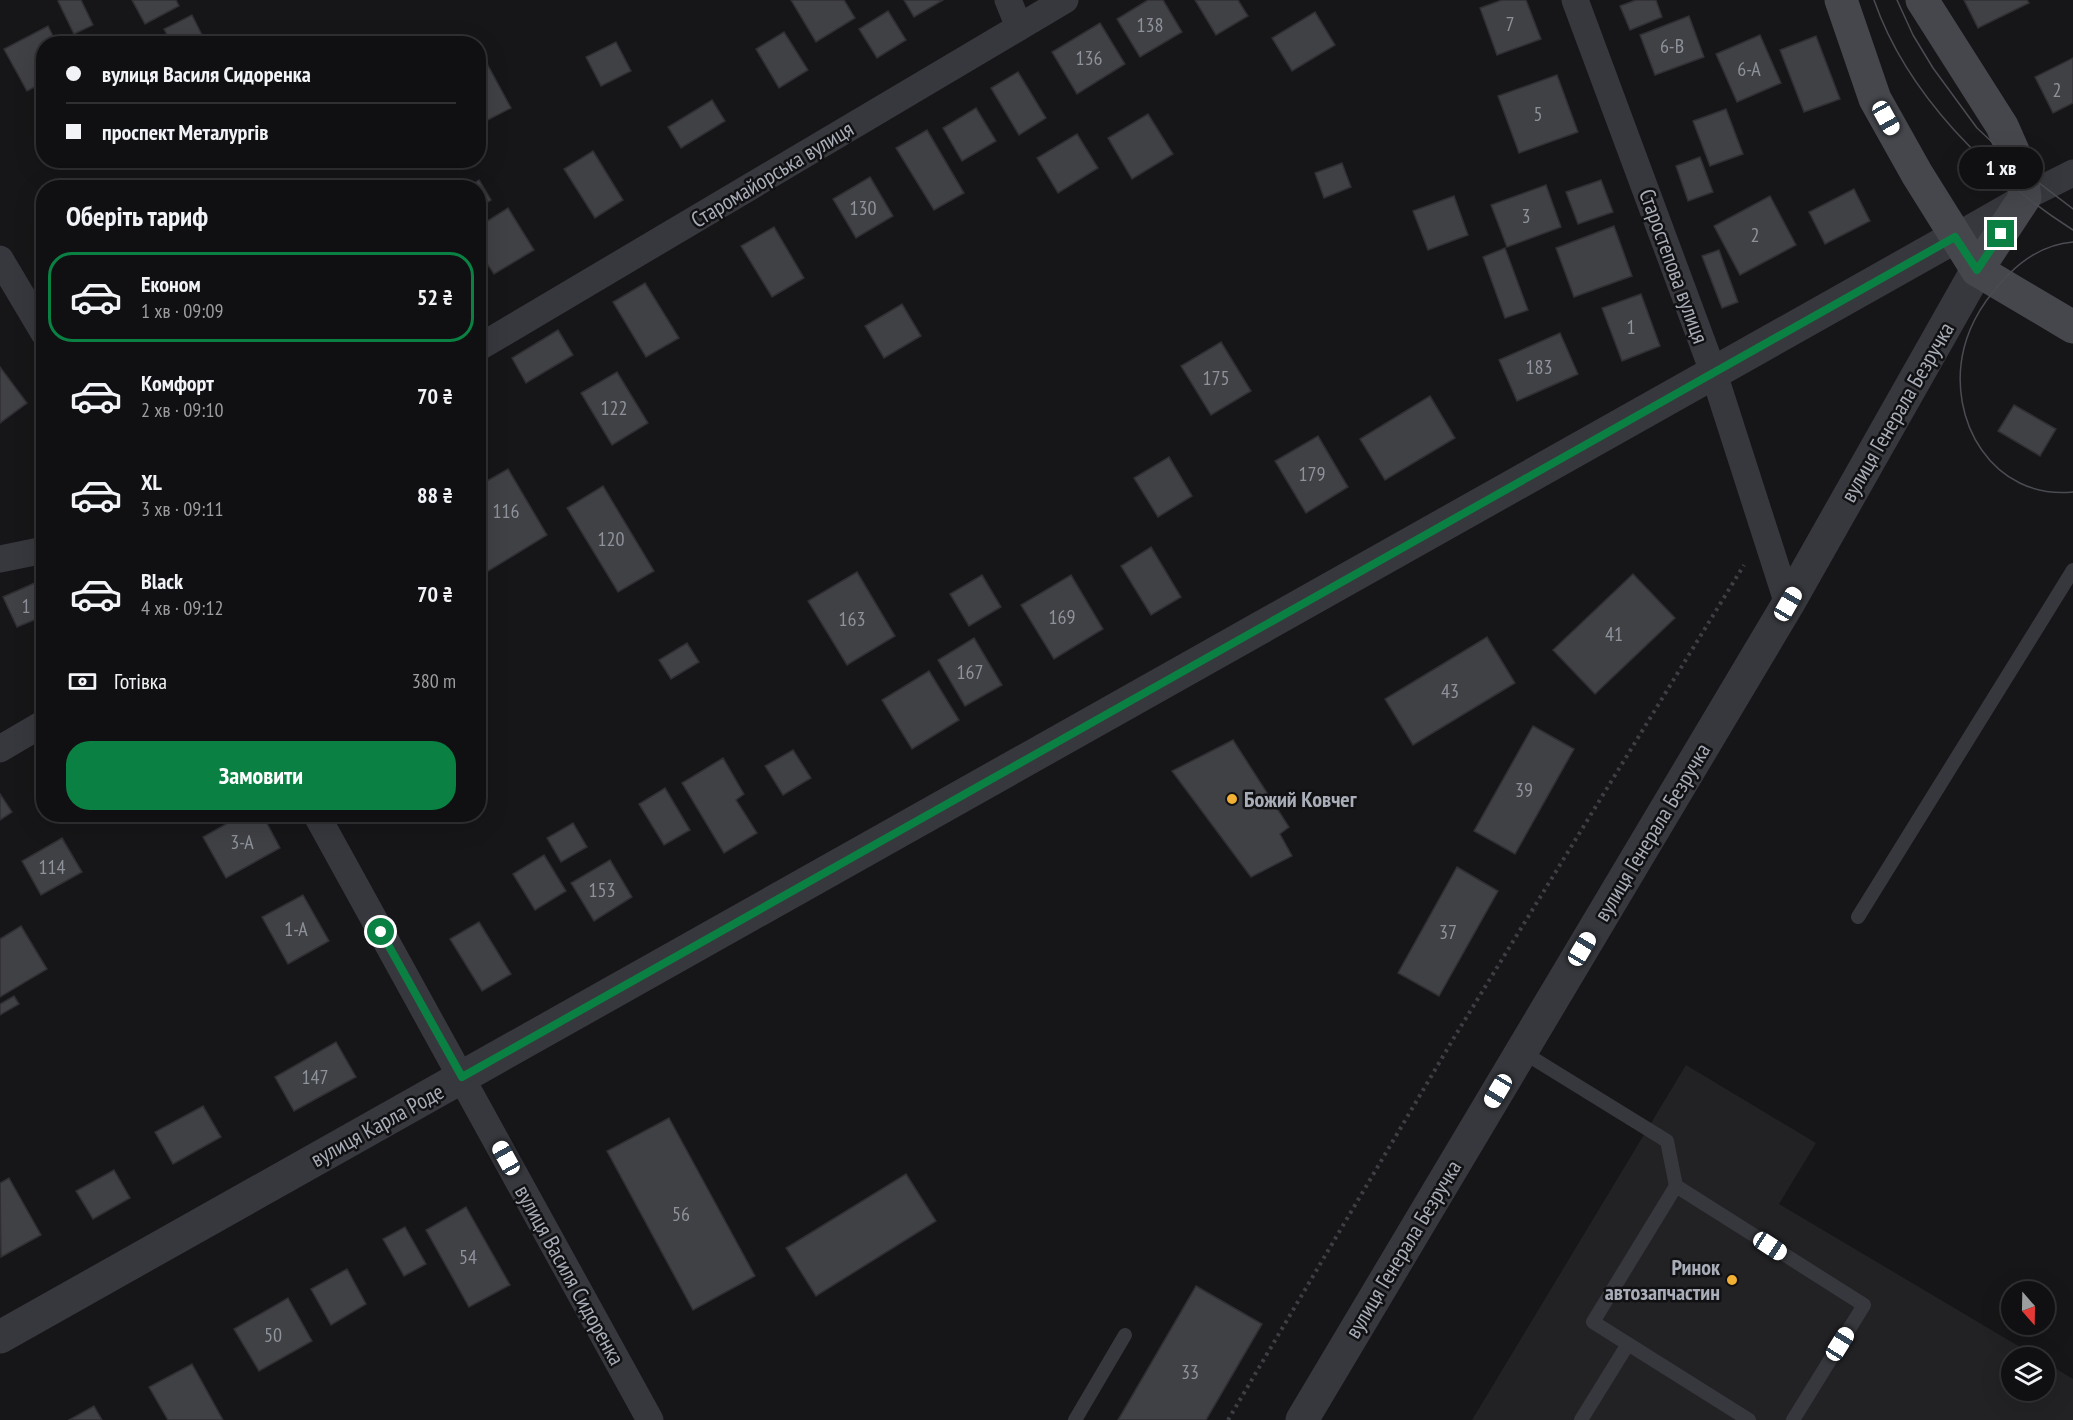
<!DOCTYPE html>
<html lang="uk">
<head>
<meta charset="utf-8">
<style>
  :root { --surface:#101012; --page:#1e1e20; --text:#f1f3f6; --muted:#9c9d9f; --line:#303032; --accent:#0b8043 }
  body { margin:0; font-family:"PT Sans Narrow",sans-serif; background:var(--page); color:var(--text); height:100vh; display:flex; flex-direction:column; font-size:22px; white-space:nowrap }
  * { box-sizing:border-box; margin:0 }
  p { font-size:20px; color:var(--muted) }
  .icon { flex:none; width:33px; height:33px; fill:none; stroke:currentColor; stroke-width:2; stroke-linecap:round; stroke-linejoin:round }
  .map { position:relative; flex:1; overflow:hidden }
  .sheet { position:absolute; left:36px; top:180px; width:450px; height:642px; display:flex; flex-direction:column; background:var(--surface); border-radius:24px; box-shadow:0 6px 24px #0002,0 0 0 2px var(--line) }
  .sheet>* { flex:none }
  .banner { position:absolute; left:36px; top:36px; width:450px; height:132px; border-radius:24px; box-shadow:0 6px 24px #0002,0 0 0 2px var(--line); display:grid; align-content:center; height:132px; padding:0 30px; background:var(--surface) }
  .needle { width:39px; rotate:160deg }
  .tools { position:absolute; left:2001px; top:1281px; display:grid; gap:12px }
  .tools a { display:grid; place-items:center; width:54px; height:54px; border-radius:50%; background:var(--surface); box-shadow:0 6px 24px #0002,0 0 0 2px var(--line); font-size:30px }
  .end { position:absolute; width:27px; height:27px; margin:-14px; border:8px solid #0b8043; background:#fff; box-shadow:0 0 0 3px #fff }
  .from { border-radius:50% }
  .bubble { position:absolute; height:42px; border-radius:21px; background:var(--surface); box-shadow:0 6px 24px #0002,0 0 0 2px var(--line); font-size:20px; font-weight:700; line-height:42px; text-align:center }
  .car { position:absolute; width:18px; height:36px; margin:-18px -9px; border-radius:8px; box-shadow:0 0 4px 2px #0007; background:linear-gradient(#fff 24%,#345 0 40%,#fff 0 76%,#345 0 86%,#fff 0) }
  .banner b { display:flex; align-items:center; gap:21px; height:57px; font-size:22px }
  .banner b+b { border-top:2px solid var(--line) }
  .banner i { width:15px; height:15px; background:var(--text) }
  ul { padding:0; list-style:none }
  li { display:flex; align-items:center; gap:18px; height:90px; margin:0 12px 9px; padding:0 18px; border:3px solid transparent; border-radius:24px }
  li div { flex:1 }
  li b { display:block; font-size:22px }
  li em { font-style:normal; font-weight:700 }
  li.active { border-color:var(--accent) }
  li>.icon { width:54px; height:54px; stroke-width:1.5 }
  h2 { padding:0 30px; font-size:27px; line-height:72px }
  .pay { display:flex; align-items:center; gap:15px; height:66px; padding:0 30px; font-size:22px }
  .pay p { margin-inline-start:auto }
  .cta { display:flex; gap:12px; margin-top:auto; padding:12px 30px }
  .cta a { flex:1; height:69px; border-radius:24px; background:var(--accent); color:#fff; font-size:24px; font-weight:700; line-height:69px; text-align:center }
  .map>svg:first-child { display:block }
  .built { fill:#222225 }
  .building { fill:#404145; stroke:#303034; stroke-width:1.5 }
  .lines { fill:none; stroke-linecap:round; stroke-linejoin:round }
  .path { stroke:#3d3f44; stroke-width:4; stroke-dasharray:3 4.5; stroke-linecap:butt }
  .service { stroke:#37383d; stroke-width:14 }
  .minor { stroke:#37383d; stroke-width:27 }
  .tertiary { stroke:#37383d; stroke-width:33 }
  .secondary { stroke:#45474d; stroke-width:33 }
  .tram { stroke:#4a4c52; stroke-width:1.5 }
  .route { stroke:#0b8043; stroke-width:8 }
  .poi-dot { fill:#f2b134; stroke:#111113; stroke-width:2 }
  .labels { text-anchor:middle; stroke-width:5; stroke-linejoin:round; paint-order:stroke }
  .number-label { font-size:20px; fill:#8e929b }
  .street-label { font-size:22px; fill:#a8adb8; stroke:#111113 }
  .poi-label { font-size:22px; font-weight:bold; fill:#a8adb8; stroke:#111113; text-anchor:start }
</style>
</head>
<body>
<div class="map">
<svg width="2073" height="1420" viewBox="0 0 2073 1420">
  <rect width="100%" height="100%" fill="#161618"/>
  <path class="built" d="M 1686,1065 L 1816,1143 L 1779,1204 L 2037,1357 L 2012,1358 L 2012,1390 L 2044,1390 L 2045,1362 L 2073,1379 L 2073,1420 L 1472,1420 Z"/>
  <g class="building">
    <path d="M 60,0 L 81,0 L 93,25 L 74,34 L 58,1 Z"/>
    <path d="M 132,0 L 176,0 L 179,6 L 145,24 Z"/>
    <path d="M 791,0 L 844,0 L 855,18 L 816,42 Z"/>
    <path d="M 904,0 L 943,0 L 914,17 Z"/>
    <path d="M 1148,0 L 1163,0 L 1182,32 L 1140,57 L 1117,19 Z"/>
    <path d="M 1195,0 L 1238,0 L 1248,16 L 1216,35 Z"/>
    <path d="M 1502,0 L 1526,0 L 1541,39 L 1497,55 L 1480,8 Z"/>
    <path d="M 1636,0 L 1656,0 L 1662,17 L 1630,30 L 1620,6 Z"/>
    <path d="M 1964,0 L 2027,0 L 2029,3 L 1978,28 Z"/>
    <path d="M 888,11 L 906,40 L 877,58 L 859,29 Z"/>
    <path d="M 1315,12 L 1335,45 L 1292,71 L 1272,38 Z"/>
    <path d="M 192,15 L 206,43 L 172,44 L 164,29 Z"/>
    <path d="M 1689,16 L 1704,57 L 1655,75 L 1640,35 Z"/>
    <path d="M 1100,23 L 1125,64 L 1077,94 L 1052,52 Z"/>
    <path d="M 48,26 L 57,44 L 44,44 L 44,82 L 27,91 L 4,49 Z"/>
    <path d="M 784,32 L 808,70 L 779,88 L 756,49 Z"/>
    <path d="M 1760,35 L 1781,83 L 1737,102 L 1716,54 Z"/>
    <path d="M 1816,36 L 1840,99 L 1804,112 L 1780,50 Z"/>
    <path d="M 473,38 L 476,44 L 462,44 Z"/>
    <path d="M 616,42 L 631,71 L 601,86 L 586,57 Z"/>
    <path d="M 478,47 L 511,108 L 478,125 Z"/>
    <path d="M 2073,58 L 2073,103 L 2053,113 L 2035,77 Z"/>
    <path d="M 1018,72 L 1046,118 L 1019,135 L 991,88 Z"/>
    <path d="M 1557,75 L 1578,132 L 1519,153 L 1498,96 Z"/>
    <path d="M 712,100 L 725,121 L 681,148 L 668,127 Z"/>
    <path d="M 976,108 L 996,141 L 962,161 L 943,128 Z"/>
    <path d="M 1726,109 L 1743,154 L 1710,166 L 1693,121 Z"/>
    <path d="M 1148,114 L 1173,154 L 1132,179 L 1108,138 Z"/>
    <path d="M 927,130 L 964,193 L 934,210 L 896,148 Z"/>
    <path d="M 1077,134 L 1098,168 L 1058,193 L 1037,158 Z"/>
    <path d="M 593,151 L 623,200 L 595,218 L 564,169 Z"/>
    <path d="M 1700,157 L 1713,192 L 1688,201 L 1676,166 Z"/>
    <path d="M 1342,163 L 1351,187 L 1324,198 L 1315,173 Z"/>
    <path d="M 870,177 L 893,216 L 856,238 L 833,199 Z"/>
    <path d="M 479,180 L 491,200 L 478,208 L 478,188 L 467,188 Z"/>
    <path d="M 1601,180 L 1613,212 L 1578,224 L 1566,192 Z"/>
    <path d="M 1546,185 L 1561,227 L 1507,247 L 1491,205 Z"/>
    <path d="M 1854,189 L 1870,221 L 1825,244 L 1809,212 Z"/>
    <path d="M 1454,196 L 1468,235 L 1428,250 L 1413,211 Z"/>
    <path d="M 1770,196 L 1796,245 L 1740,275 L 1714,226 Z"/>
    <path d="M 508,208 L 534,250 L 494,274 L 478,250 L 478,227 Z"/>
    <path d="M 1614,226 L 1632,276 L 1574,297 L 1556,248 Z"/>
    <path d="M 774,227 L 804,278 L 772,297 L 741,246 Z"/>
    <path d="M 1505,248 L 1528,310 L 1505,318 L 1483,257 Z"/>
    <path d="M 1719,250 L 1738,302 L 1722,308 L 1702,256 Z"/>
    <path d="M 645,283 L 679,338 L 646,357 L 613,302 Z"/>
    <path d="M 1641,294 L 1660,346 L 1622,361 L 1602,308 Z"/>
    <path d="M 902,304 L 921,336 L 884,358 L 865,326 Z"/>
    <path d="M 558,330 L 573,355 L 526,383 L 512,358 Z"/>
    <path d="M 1560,333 L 1578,374 L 1517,401 L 1499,360 Z"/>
    <path d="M 1221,342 L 1251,391 L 1211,415 L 1181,366 Z"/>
    <path d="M 0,367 L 27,403 L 0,423 Z"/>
    <path d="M 617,372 L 648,423 L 612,445 L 581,393 Z"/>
    <path d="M 1430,396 L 1455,438 L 1385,480 L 1360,439 Z"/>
    <path d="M 2014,405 L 2056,429 L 2040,456 L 1998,431 Z"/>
    <path d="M 1318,436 L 1348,487 L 1306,513 L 1275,461 Z"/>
    <path d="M 1169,457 L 1192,496 L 1158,517 L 1134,478 Z"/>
    <path d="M 508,469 L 547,535 L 485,573 L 478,562 L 478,486 Z"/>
    <path d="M 603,486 L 654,571 L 618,592 L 567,508 Z"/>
    <path d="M 1151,547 L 1181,597 L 1151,615 L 1121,566 Z"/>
    <path d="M 857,572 L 895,636 L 847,665 L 808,601 Z"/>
    <path d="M 1633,574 L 1675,618 L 1595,694 L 1553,650 Z"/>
    <path d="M 982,575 L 1001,607 L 969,626 L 950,594 Z"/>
    <path d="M 1071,575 L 1103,629 L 1054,659 L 1021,605 Z"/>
    <path d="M 44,579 L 44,616 L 17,627 L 3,597 Z"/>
    <path d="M 1487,637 L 1515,683 L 1413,745 L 1385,699 Z"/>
    <path d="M 974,638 L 1002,685 L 965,706 L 938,660 Z"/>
    <path d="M 687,643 L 699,662 L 671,679 L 659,660 Z"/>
    <path d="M 929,671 L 959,720 L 912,749 L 882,700 Z"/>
    <path d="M 1533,726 L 1574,749 L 1515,854 L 1474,831 Z"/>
    <path d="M 1233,740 L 1289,827 L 1280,834 L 1292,856 L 1251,877 L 1172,771 Z"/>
    <path d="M 793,750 L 811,778 L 783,795 L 765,766 Z"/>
    <path d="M 723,758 L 744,794 L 736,800 L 757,833 L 724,853 L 682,783 Z"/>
    <path d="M 665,788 L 690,830 L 664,845 L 639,804 Z"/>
    <path d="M 0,794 L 12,812 L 0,820 Z"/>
    <path d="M 244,814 L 262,814 L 280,848 L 226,878 L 203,837 Z"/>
    <path d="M 573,823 L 587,847 L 561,862 L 547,838 Z"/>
    <path d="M 62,838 L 82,872 L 41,895 L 22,861 Z"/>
    <path d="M 544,855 L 566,891 L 535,910 L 513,874 Z"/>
    <path d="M 610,860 L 632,897 L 594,921 L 571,883 Z"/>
    <path d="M 1457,867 L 1498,891 L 1439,996 L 1398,973 Z"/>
    <path d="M 303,895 L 329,941 L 288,964 L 262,917 Z"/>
    <path d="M 479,922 L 511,974 L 482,991 L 450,939 Z"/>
    <path d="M 21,926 L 47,969 L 0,997 L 0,939 Z"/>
    <path d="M 14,996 L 19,1004 L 0,1015 L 0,1004 Z"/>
    <path d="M 336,1042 L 356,1077 L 294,1111 L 275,1077 Z"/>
    <path d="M 203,1106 L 221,1137 L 173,1164 L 155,1132 Z"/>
    <path d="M 669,1118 L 755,1276 L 693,1310 L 607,1151 Z"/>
    <path d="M 114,1170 L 130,1198 L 93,1219 L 76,1191 Z"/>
    <path d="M 906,1174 L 936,1221 L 816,1296 L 786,1248 Z"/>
    <path d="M 9,1178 L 41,1235 L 1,1257 L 0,1183 Z"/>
    <path d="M 466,1207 L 510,1285 L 469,1307 L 426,1230 Z"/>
    <path d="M 405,1227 L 426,1264 L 404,1276 L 383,1239 Z"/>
    <path d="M 347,1269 L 366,1304 L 331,1325 L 311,1289 Z"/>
    <path d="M 1196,1286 L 1262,1324 L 1206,1420 L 1118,1420 Z"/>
    <path d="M 288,1298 L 312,1341 L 259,1371 L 234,1329 Z"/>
    <path d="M 192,1364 L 223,1420 L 168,1420 L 149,1387 Z"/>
    <path d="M 94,1406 L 102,1420 L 69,1420 Z"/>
  </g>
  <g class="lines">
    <path class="path" d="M 1228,1420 L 1455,1036 L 1744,565"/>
    <g class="service">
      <path d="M 1858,917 L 2073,570"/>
      <path d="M 1521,1051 L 1667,1141 L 1676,1186"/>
      <path d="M 1075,1420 L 1125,1335"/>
      <path d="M 1581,1420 L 1628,1344"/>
      <path d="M 1749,1420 L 1593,1322 L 1676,1186 L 1864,1305 L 1793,1420"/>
    </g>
    <g class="minor">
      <path d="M 1008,0 L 1019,27"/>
      <path d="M 1575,0 L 1714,374 L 1788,604"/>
      <path d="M 1955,237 L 2025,197 L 2073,173"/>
      <path d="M 0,259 L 44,333"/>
      <path d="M 478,348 L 1065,0"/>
      <path d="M 0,559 L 44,550"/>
      <path d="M 0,749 L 44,723"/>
      <path d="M 316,814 L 650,1420"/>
    </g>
    <g class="tertiary">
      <path d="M 0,1337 L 1955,237"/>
      <path d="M 1302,1420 L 1788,604 L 1977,270"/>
    </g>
    <g class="secondary">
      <path d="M 1841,0 L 1875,99 L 1917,174 L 1977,270 L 2073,327"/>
      <path d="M 1922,0 L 2002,126 L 2021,169 L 2025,197 L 1977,270"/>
    </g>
    <g class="tram">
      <path d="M 1874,0 C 1907,95 1990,177 2073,230"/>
      <path d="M 1897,0 L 1913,35 L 1933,68 L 1977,128 L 2021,169 L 2073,209"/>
      <path d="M 2073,242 C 2048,244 2026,257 2009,274 C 1988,295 1971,320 1964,348 C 1946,420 1993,500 2073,492"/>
    </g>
  </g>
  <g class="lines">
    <path class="route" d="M 381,932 L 462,1077 L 1955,237 L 1977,270 L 2001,234"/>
  </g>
  <g class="poi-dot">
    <circle cx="1232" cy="799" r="6"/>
    <circle cx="1732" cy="1280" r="6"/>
  </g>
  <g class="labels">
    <g class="number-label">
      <text x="1510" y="31">7</text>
      <text x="1150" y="32">138</text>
      <text x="1672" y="53">6-В</text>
      <text x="1089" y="65">136</text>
      <text x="1749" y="76">6-А</text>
      <text x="2057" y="97">2</text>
      <text x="1538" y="121">5</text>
      <text x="863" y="215">130</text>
      <text x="1526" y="223">3</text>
      <text x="1755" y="242">2</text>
      <text x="1631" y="334">1</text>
      <text x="1539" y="374">183</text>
      <text x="1216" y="385">175</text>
      <text x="614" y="415">122</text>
      <text x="1312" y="481">179</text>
      <text x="506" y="518">116</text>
      <text x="611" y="546">120</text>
      <text x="26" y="613">1</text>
      <text x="1062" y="624">169</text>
      <text x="852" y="626">163</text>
      <text x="1614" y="641">41</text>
      <text x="970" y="679">167</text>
      <text x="1450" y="698">43</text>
      <text x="1524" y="797">39</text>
      <text x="242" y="849">3-А</text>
      <text x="52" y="874">114</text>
      <text x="602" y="897">153</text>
      <text x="296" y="936">1-А</text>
      <text x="1448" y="939">37</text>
      <text x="315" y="1084">147</text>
      <text x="681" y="1221">56</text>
      <text x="468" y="1264">54</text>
      <text x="273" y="1342">50</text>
      <text x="1190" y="1379">33</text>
    </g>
    <g class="street-label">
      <text transform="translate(772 174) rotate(-31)" y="8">Старомайорська вулиця</text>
      <text transform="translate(1674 266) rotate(70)" y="8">Старостепова вулиця</text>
      <text transform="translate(1897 412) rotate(-60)" y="8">вулиця Генерала Безручка</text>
      <text transform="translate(1652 832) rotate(-59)" y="8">вулиця Генерала Безручка</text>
      <text transform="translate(377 1125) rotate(-29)" y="8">вулиця Карла Роде</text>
      <text transform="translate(1403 1249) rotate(-59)" y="8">вулиця Генерала Безручка</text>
      <text transform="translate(570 1275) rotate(61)" y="8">вулиця Василя Сидоренка</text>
    </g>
    <g class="poi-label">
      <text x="1244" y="807">Божий Ковчег</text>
      <text x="1720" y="1275" text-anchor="end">Ринок<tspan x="1720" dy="25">автозапчастин</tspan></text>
    </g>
  </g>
</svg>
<div class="tools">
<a><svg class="needle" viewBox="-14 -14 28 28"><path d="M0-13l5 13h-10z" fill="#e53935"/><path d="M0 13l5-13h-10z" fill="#9c9d9f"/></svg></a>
<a><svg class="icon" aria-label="layers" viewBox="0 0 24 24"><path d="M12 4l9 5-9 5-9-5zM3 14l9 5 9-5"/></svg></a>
</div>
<i class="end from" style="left:381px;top:932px"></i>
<i class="end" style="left:2001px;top:234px"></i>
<div class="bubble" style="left:1959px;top:147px;width:84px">1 хв</div>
<i class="car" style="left:1886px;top:118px;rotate:151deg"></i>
<i class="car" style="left:1788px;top:604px;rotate:30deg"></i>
<i class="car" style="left:1582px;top:949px;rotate:31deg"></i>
<i class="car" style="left:1498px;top:1091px;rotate:211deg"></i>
<i class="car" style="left:506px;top:1158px;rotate:331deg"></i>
<i class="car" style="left:1770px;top:1246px;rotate:123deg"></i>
<i class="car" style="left:1840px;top:1344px;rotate:32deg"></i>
<div class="banner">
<b><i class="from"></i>вулиця Василя Сидоренка</b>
<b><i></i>проспект Металургів</b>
</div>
<section class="sheet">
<h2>Оберіть тариф</h2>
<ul>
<li class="active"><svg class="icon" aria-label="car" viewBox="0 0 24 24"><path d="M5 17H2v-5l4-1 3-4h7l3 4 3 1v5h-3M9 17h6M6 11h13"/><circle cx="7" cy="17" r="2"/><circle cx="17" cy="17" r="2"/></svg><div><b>Економ</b><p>1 хв · 09:09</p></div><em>52 ₴</em></li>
<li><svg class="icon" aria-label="car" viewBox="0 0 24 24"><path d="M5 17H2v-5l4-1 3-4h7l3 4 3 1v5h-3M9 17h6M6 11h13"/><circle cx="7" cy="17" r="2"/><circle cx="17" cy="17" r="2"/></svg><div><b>Комфорт</b><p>2 хв · 09:10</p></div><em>70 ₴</em></li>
<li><svg class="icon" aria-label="car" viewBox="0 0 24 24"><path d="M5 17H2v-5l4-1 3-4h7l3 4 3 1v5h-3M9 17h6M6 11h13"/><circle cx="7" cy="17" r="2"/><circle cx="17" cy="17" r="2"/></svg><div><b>XL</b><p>3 хв · 09:11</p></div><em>88 ₴</em></li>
<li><svg class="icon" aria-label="car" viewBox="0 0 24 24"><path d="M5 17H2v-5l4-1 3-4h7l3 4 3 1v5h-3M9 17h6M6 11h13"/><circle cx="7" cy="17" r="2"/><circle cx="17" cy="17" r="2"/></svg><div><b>Black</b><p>4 хв · 09:12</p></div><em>70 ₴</em></li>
</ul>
<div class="pay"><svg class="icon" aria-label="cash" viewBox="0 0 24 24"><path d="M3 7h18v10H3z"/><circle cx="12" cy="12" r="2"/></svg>Готівка<p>380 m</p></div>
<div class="cta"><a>Замовити</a></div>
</section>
</div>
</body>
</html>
